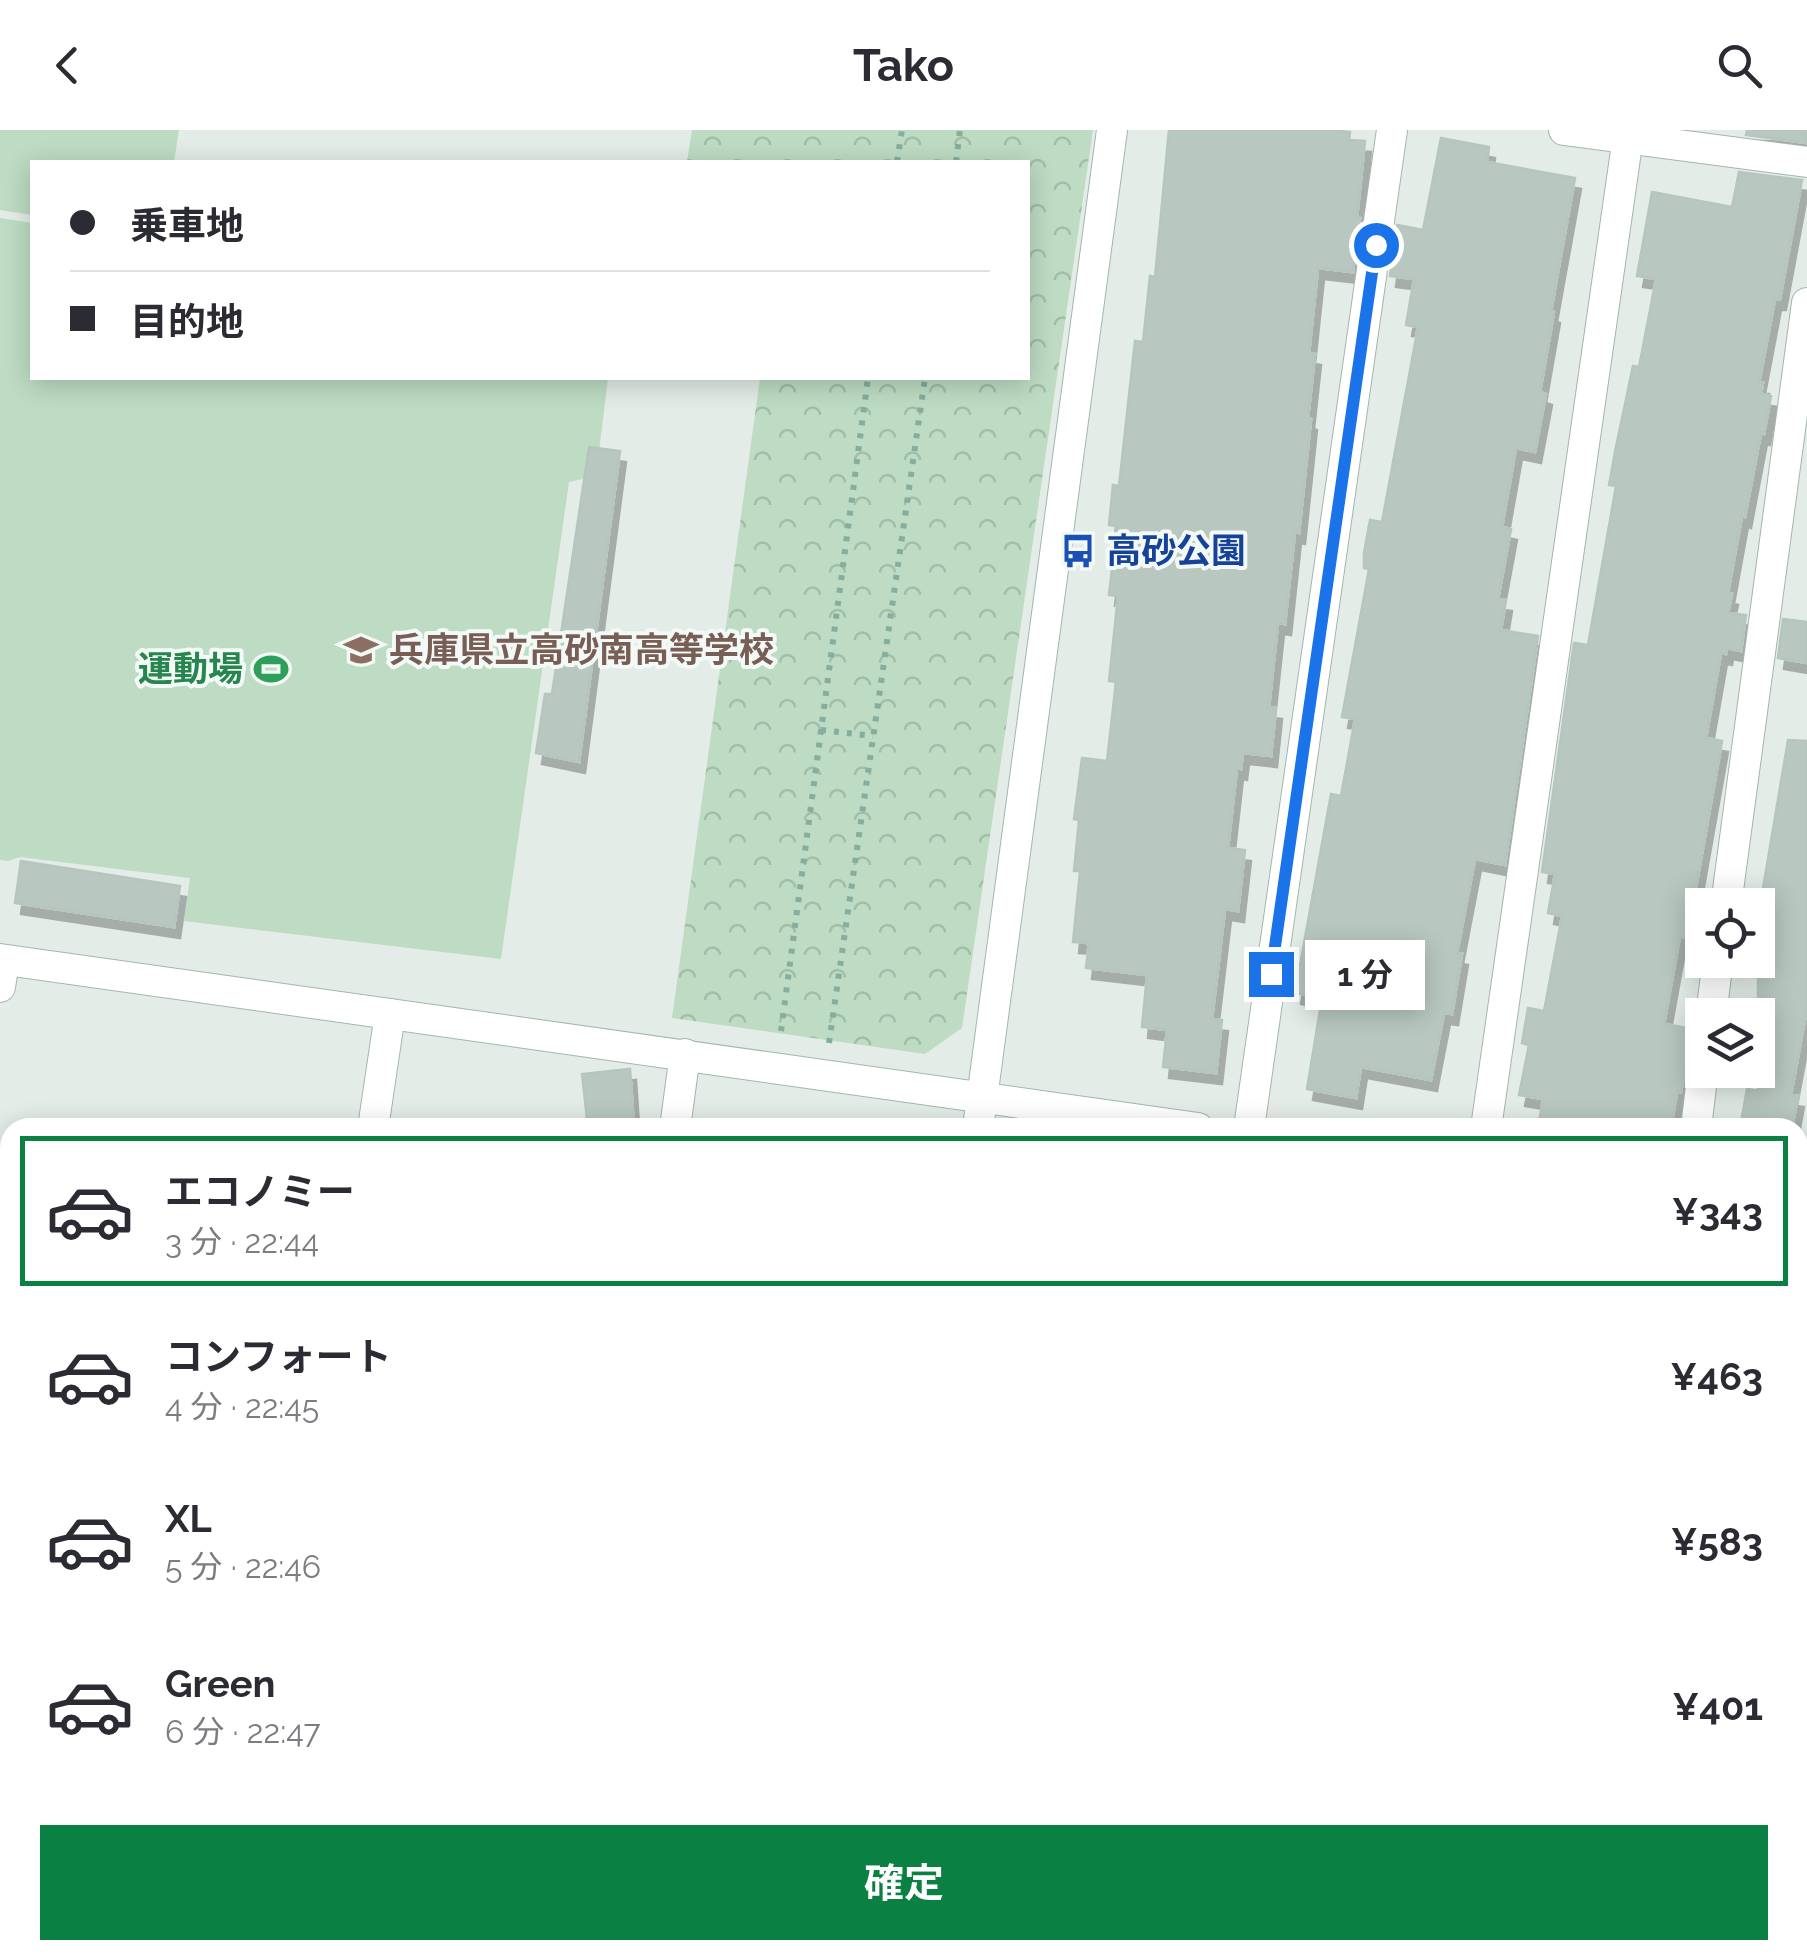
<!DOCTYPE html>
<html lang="ja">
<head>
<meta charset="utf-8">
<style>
  :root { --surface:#fff; --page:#f7f7f7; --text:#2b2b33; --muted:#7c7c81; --line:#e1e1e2; --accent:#0b8043 }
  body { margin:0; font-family:Raleway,"Noto Sans JP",sans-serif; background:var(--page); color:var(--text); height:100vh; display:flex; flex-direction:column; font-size:38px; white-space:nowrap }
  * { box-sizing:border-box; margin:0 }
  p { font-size:32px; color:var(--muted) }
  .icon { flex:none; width:55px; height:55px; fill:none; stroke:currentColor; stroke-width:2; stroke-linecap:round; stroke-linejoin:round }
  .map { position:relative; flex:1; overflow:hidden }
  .panel { position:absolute; left:0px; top:988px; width:1808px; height:842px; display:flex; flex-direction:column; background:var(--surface); border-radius:30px 30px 0 0; box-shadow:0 5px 25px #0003 }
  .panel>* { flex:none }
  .banner { position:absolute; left:30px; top:30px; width:1000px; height:220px; border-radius:0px; box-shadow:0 5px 25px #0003; display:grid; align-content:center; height:220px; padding:0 40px; background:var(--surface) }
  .controls { position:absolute; left:1685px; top:758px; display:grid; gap:20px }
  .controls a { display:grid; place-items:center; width:90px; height:90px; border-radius:0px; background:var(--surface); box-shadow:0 5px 25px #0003; font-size:50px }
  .end { position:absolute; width:45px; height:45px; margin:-22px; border:12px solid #1a73e8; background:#fff; box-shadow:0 0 0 5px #fff }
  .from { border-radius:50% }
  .bubble { position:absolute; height:70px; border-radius:0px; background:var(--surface); box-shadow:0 5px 25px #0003; font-size:32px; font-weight:700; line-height:70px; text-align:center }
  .banner b { display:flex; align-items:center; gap:35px; height:95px; font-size:38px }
  .banner b+b { border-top:2px solid var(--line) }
  .banner i { width:25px; height:25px; background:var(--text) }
  ul { padding:18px 0 0; list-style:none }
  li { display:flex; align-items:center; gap:30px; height:150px; margin:0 20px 15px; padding:0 20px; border:5px solid transparent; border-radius:0px }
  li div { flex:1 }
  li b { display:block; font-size:38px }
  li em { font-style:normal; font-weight:700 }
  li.selected { border-color:var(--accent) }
  li>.icon { width:90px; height:90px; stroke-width:1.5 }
  .button { display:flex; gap:20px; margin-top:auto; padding:20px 40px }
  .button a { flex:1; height:115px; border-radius:0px; background:var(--accent); color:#fff; font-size:40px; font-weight:700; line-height:115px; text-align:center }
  header { display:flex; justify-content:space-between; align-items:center; height:130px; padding:0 40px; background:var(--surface); font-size:45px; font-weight:700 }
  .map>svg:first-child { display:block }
  .park { fill:url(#park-crowns) }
  .pitch { fill:#bddcc3 }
  .building { fill:#b8c7c0; stroke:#b5c6be; stroke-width:2.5; filter:url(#shadow) }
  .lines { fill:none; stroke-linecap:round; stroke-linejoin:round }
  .street-casing { stroke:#a6b4ae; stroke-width:32 }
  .secondary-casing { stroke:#a2b7af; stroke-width:32 }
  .path { stroke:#85ae9f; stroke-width:6; stroke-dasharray:5 8; stroke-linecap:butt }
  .street { stroke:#fff; stroke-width:30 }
  .secondary { stroke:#fff; stroke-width:30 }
  .route { stroke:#1a73e8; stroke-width:12 }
  .labels { text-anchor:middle; stroke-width:8; stroke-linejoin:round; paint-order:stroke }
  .transit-label { font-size:35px; font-weight:bold; fill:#164399; stroke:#f3f9f6; text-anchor:start }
  .education-label { font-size:35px; font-weight:bold; fill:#785e54; stroke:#f3f9f6; text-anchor:start }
  .leisure-label { font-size:35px; font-weight:bold; fill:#27864d; stroke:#f3f9f6; text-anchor:end }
</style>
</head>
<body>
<header><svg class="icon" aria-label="back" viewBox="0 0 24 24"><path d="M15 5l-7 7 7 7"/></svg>Tako<svg class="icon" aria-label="search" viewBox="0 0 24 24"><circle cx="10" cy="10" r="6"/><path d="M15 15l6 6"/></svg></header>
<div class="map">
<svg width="1807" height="1828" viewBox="0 0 1807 1828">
  <defs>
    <pattern id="park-crowns" width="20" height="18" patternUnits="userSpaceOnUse" patternTransform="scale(2.5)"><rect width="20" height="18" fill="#bddcc3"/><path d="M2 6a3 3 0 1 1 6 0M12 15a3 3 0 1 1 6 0" fill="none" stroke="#a2bea8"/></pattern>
    <filter id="shadow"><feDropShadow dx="6" dy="11" stdDeviation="0" flood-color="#0004"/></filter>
  </defs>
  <rect width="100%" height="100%" fill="#e3ece7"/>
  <path class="park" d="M 692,0 L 1093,0 L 962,898 L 925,924 L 672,888 L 760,248 L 1028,248 L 1028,32 L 687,32 Z"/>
  <g class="pitch">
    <path d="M 0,0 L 179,0 L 174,32 L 32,32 L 32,85 L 0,80 Z"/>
    <path d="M 0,88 L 32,93 L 32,248 L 608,248 L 596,346 L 569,352 L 501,829 L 184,791 L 190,748 L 20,727 L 8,731 L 0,730 Z"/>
  </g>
  <g class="building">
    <path d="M 1169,0 L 1330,0 L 1350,2 L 1349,10 L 1365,11 L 1357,87 L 1360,88 L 1353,142 L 1318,138 L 1309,223 L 1315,224 L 1308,288 L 1311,289 L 1299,403 L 1295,402 L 1285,494 L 1278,493 L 1269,577 L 1276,578 L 1271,626 L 1243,623 L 1241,639 L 1237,638 L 1228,718 L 1245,720 L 1238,781 L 1225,779 L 1212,889 L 1222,890 L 1216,943 L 1163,937 L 1167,900 L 1142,897 L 1147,845 L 1086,838 L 1089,813 L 1073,812 L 1080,741 L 1074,741 L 1079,690 L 1074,689 L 1082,628 L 1107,631 L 1116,552 L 1109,551 L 1118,466 L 1109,465 L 1117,396 L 1109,395 L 1113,355 L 1119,356 L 1135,211 L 1143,212 L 1150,146 L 1155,147 Z"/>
    <path d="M 1747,0 L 1807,0 L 1807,13 L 1746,5 Z"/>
    <path d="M 1441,8 L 1489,17 L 1487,32 L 1575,48 L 1551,181 L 1554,182 L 1540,262 L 1546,264 L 1535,322 L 1516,318 L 1502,397 L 1511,399 L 1498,469 L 1506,470 L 1501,500 L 1538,506 L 1505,735 L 1475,729 L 1457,823 L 1462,824 L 1452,884 L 1444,883 L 1431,950 L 1361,937 L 1356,968 L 1307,959 L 1322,868 L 1295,863 L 1331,664 L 1341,666 L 1355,589 L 1342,587 L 1369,439 L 1364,438 L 1364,423 L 1370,390 L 1382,392 L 1418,197 L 1406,195 L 1414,149 L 1390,146 L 1397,95 L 1423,100 Z"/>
    <path d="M 1739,42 L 1802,50 L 1780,169 L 1775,169 L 1759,253 L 1763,253 L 1761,264 L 1771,266 L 1764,304 L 1761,303 L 1745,387 L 1742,386 L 1728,463 L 1732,464 L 1728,483 L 1746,485 L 1741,521 L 1727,518 L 1726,524 L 1721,523 L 1706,608 L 1722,611 L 1687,808 L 1680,806 L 1664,894 L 1693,899 L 1681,962 L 1677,962 L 1671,998 L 1619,998 L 1576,989 L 1575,998 L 1538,998 L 1543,969 L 1519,965 L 1529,915 L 1522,913 L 1528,878 L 1544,881 L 1562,786 L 1548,783 L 1555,744 L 1542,742 L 1574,513 L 1588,515 L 1616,356 L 1609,355 L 1616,317 L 1633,236 L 1639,237 L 1656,149 L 1637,146 L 1652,62 L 1732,77 Z"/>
    <path d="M 589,317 L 620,321 L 579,632 L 536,623 L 545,564 L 552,564 Z"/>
    <path d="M 1783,489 L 1807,492 L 1807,533 L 1778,528 Z"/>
    <path d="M 1788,610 L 1807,611 L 1807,878 L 1791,965 L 1798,966 L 1792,998 L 1740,998 L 1747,959 L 1758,961 L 1758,788 Z"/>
    <path d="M 21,731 L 180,756 L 174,797 L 15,773 Z"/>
    <path d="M 630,939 L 634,998 L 588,998 L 582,944 Z"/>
  </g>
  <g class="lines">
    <g class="street-casing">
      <g id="street">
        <path d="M 1564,0 L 1807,32"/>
        <path d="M 1726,775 L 1807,173"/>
        <path d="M 0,857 L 4,830"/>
        <path d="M 1711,885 L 1718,830"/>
        <path d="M 373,998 L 390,884"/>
        <path d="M 675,998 L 685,924"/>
        <path d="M 1249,998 L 1392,0"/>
        <path d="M 1486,998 L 1629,0"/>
        <path d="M 1696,998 L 1703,940"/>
        <path d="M 1798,1646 L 1807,1583"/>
        <path d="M 250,1828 L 251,1820"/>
        <path d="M 1128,1828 L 1129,1820"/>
        <path d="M 1367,1828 L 1368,1820"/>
        <path d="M 1574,1828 L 1575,1820"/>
        <path d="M 1770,1828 L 1771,1820"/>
      </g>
    </g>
    <g class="secondary-casing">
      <g id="secondary">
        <path d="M 0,829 L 1198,998"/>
        <path d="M 978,998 L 1112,0"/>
        <path d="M 1798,1083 L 1807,1085"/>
        <path d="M 867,1828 L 868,1820"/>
      </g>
    </g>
    <g class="path">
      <path d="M 897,32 L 902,0"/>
      <path d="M 956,32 L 960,0"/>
      <path d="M 821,600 L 873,606"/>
      <path d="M 781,901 L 868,248"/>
      <path d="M 829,913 L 925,248"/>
    </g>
    <use href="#street" class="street"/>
    <use href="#secondary" class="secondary"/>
  </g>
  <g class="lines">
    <path class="route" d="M 1271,844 L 1376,115"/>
  </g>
  <defs>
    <g id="bus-bare" transform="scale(2.7)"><path d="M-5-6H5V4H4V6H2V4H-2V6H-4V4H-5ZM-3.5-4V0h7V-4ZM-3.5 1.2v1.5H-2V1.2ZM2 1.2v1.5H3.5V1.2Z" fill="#1a4fb4" stroke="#f3f9f6" stroke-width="2.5" paint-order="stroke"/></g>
    <g id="school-bare" transform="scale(2.7)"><path d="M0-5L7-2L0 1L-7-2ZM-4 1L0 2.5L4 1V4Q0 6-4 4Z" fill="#8d6e63" stroke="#f3f9f6" stroke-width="2.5" paint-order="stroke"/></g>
    <g id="stadium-bare" transform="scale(2.7)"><path d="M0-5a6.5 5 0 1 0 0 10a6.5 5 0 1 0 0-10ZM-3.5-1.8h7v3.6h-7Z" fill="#2e9e5b" stroke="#f3f9f6" stroke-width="2.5" paint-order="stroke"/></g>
  </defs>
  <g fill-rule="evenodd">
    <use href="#bus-bare" x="1078" y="421"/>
    <use href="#school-bare" x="361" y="520"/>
    <use href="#stadium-bare" x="271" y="539"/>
  </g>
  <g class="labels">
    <g class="transit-label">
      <text x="1106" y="433">高砂公園</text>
    </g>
    <g class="education-label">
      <text x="389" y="532">兵庫県立高砂南高等学校</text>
    </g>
    <g class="leisure-label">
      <text x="243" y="551">運動場</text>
    </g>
  </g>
</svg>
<div class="controls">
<a><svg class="icon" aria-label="locate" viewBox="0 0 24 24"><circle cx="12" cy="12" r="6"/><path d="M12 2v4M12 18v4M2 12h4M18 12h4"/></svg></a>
<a><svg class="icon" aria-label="layers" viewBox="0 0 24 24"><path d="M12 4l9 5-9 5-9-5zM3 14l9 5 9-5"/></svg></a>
</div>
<i class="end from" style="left:1376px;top:115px"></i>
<i class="end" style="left:1271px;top:844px"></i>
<div class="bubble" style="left:1305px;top:810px;width:120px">1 分</div>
<div class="banner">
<b><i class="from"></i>乗車地</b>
<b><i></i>目的地</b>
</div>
<section class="panel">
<ul>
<li class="selected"><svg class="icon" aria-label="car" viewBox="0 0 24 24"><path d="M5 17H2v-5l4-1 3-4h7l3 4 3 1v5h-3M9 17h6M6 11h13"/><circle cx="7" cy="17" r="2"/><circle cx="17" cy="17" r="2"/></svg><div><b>エコノミー</b><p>3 分 · 22:44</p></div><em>¥343</em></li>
<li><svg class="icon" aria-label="car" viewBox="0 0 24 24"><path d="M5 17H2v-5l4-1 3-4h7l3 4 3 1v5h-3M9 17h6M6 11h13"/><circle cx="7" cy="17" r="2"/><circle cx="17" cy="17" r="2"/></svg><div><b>コンフォート</b><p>4 分 · 22:45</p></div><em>¥463</em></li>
<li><svg class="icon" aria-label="car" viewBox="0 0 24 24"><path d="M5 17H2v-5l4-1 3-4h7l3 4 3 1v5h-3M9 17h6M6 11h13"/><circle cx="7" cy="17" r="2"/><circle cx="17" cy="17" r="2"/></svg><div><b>XL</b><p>5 分 · 22:46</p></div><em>¥583</em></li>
<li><svg class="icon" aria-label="car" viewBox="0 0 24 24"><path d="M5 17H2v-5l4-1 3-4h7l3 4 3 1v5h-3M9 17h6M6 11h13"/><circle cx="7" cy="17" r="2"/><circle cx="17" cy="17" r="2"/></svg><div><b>Green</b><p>6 分 · 22:47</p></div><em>¥401</em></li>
</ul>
<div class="button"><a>確定</a></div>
</section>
</div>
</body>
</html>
